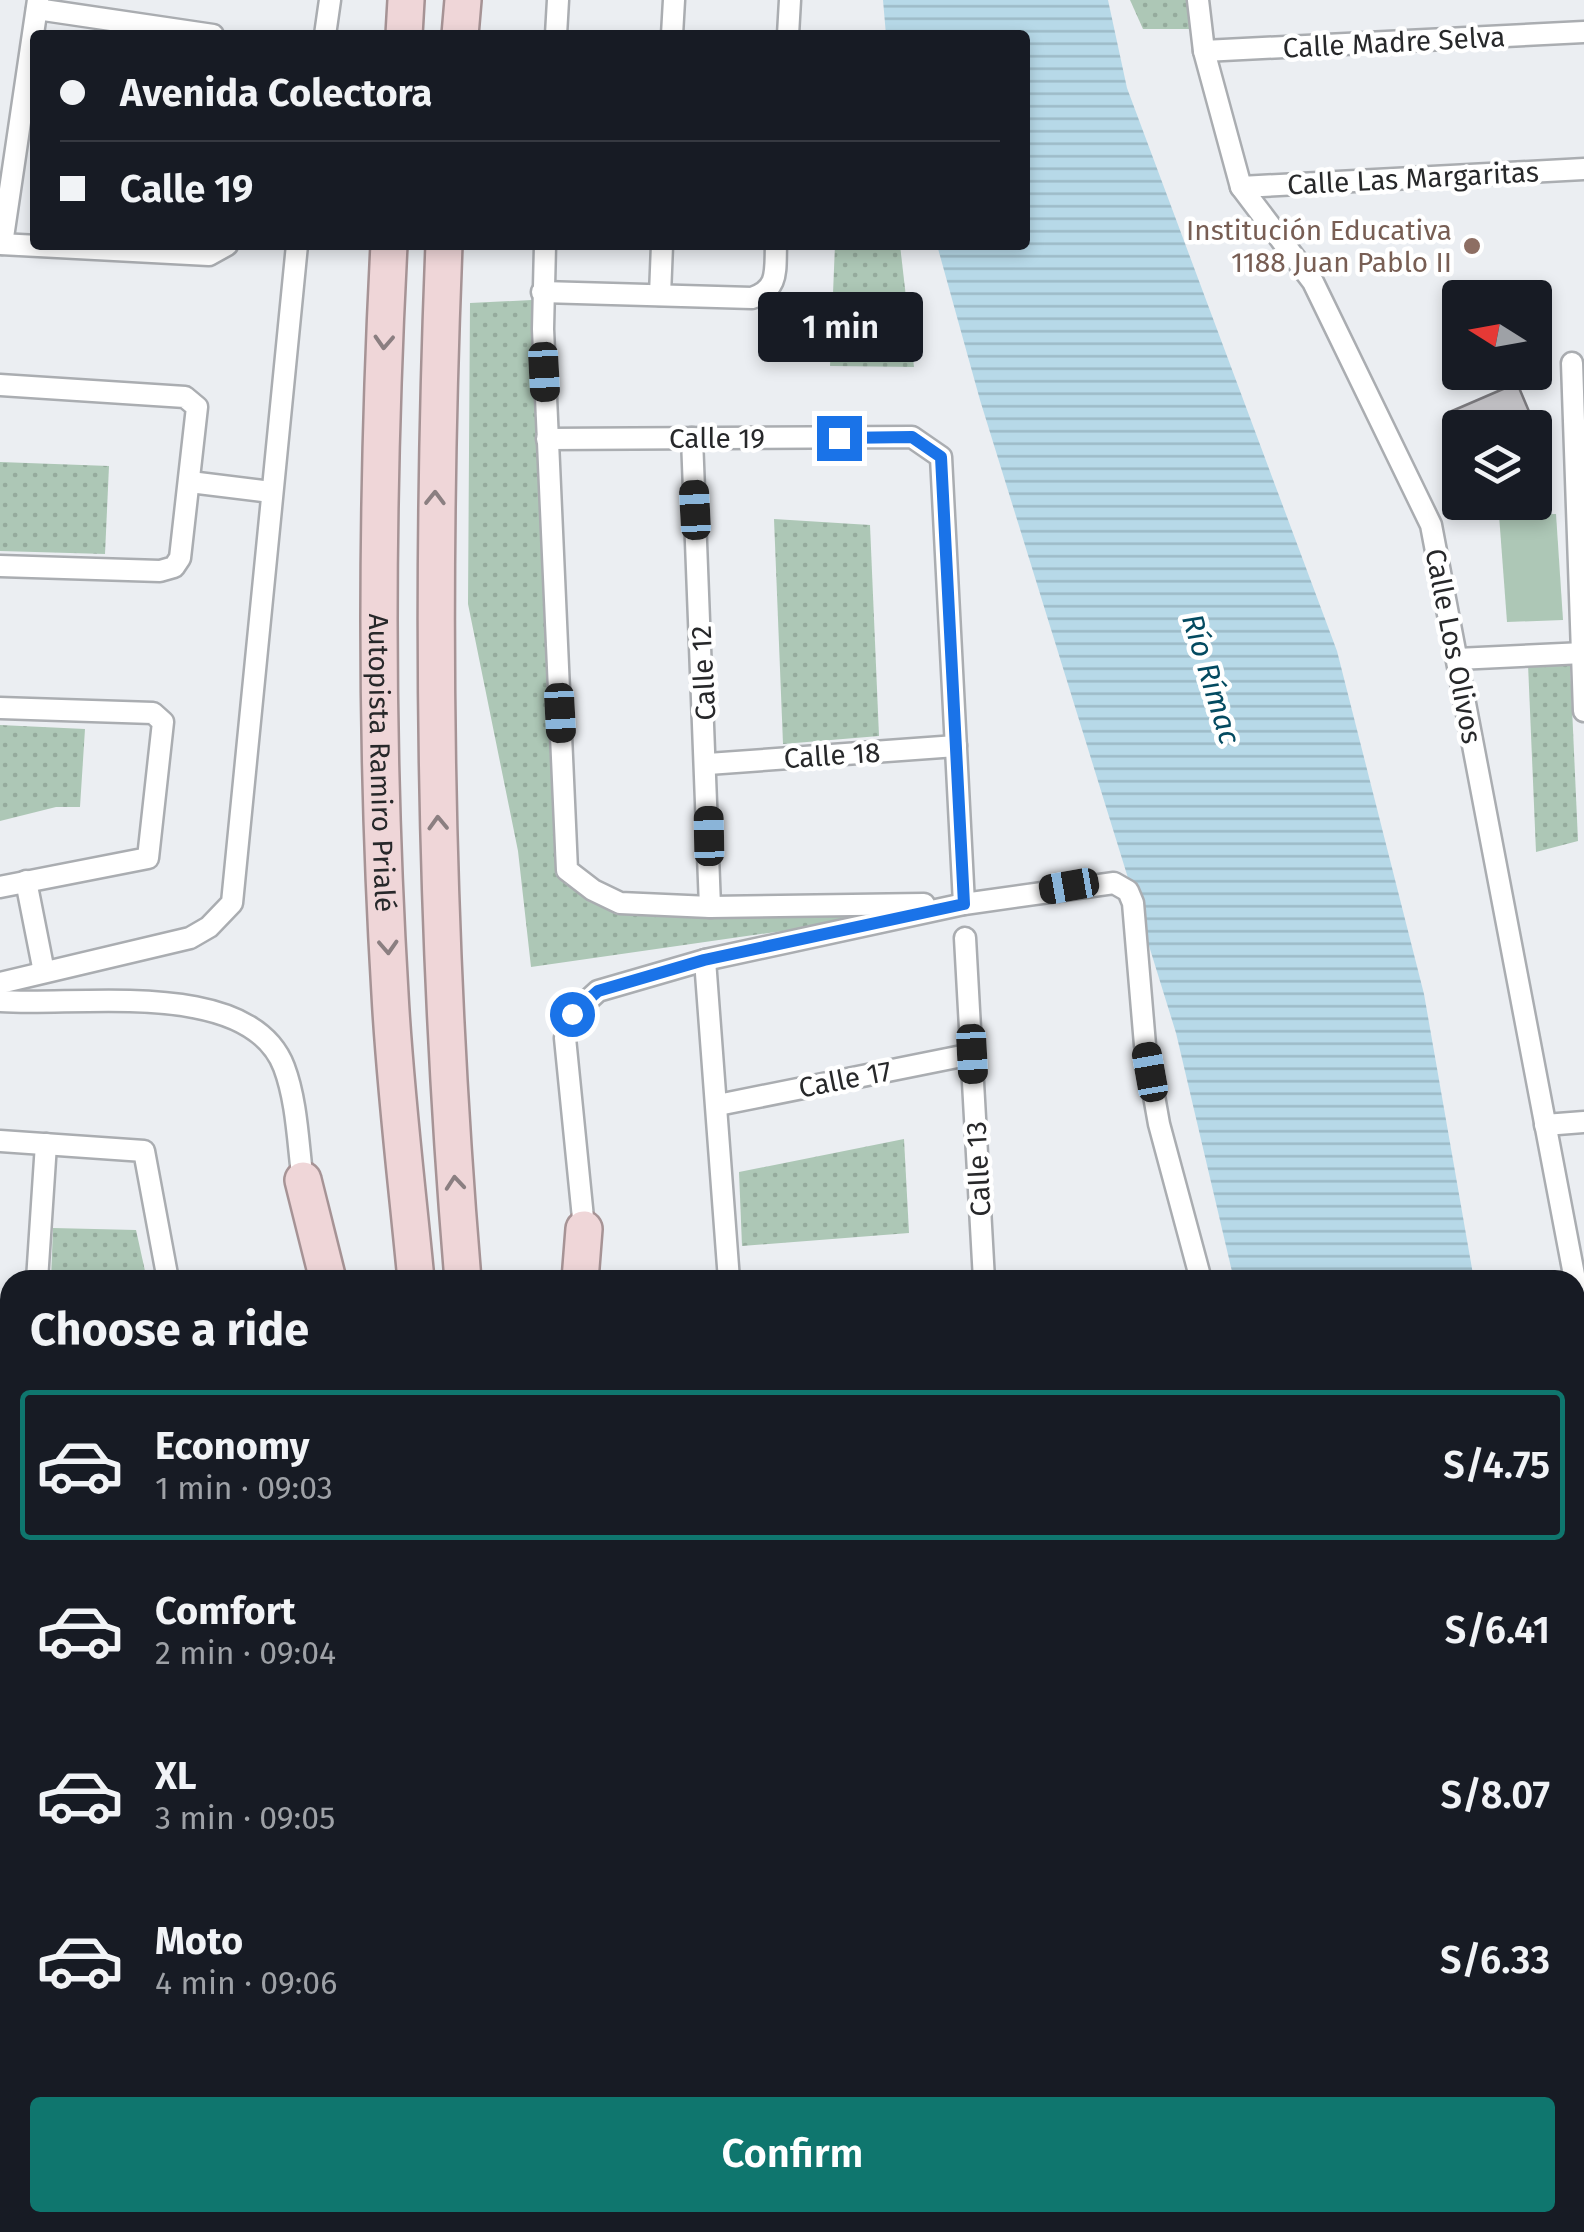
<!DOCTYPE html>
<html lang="en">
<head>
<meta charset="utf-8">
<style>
  :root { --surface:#171b24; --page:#20242c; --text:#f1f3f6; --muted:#9ea1a6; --line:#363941; --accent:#0f766e }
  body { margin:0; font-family:"Fira Sans",sans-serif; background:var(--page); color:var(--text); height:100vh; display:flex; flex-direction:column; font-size:38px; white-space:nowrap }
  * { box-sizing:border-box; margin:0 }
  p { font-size:32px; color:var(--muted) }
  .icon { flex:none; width:55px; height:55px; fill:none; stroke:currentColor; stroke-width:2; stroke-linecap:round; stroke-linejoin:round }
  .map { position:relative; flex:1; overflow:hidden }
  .details { position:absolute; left:0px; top:1270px; width:1585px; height:962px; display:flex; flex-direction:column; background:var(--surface); border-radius:30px 30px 0 0; box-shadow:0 5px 15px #0003 }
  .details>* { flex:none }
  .hud { position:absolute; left:30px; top:30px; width:1000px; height:220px; border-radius:10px; box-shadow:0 5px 15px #0003; display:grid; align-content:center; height:220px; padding:0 30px; background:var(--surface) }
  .needle { width:65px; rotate:281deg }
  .buttons { position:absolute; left:1442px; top:280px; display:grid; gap:20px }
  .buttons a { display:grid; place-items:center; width:110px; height:110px; border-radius:10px; background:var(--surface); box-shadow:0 5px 15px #0003; font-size:50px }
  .end { position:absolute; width:45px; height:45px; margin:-22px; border:12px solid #1a73e8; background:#fff; box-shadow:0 0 0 5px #fff }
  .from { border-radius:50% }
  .bubble { position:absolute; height:70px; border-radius:10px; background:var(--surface); box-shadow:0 5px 15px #0003; font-size:32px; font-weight:600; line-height:70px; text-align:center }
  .car { position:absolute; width:30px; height:60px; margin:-30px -15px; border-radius:12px; box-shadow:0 0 8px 2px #0007; background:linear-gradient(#222 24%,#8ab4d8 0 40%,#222 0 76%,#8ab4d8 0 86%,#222 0) }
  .hud b { display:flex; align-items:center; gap:35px; height:95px; font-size:38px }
  .hud b+b { border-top:2px solid var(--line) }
  .hud i { width:25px; height:25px; background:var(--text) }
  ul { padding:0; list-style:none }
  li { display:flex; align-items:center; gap:30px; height:150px; margin:0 20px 15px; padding:0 10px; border:5px solid transparent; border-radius:10px }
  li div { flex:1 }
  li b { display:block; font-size:38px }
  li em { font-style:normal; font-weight:600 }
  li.selected { border-color:var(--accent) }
  li>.icon { width:90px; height:90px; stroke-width:1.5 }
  h2 { padding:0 30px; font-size:45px; line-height:120px }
  .primary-button { display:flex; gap:20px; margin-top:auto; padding:20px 30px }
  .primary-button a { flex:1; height:115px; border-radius:10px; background:var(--accent); color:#fff; font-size:40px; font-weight:600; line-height:115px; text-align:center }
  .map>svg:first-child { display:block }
  .park { fill:url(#park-dots) }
  .pitch { fill:#adc7b6 }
  .water { fill:url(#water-rules) }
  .building { fill:#c5c4c8; stroke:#7c7b7f; stroke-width:2.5 }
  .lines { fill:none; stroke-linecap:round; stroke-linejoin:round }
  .minor-casing { stroke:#aaadb1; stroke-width:25 }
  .trunk-casing { stroke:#a69395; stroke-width:40 }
  .minor { stroke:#fff; stroke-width:20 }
  .trunk { stroke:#efd6d8; stroke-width:35 }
  .oneway { stroke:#8b7f81 }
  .route { stroke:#1a73e8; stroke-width:12 }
  .education-dot { fill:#8d6e63; stroke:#fff; stroke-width:4 }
  .labels { text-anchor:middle; stroke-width:9; stroke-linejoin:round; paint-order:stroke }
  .street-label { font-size:28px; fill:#27282a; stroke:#fff }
  .education-label { font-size:28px; fill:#785e54; stroke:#fff; text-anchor:end }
  .water-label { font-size:30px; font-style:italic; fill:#034a60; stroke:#fff }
</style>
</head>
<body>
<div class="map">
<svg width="1584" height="2232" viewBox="0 0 1584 2232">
  <defs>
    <pattern id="park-dots" width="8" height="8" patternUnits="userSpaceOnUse" patternTransform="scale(2.5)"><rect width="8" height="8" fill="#adc7b6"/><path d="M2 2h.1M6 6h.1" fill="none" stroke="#95ab9d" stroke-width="1.8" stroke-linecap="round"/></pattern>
    <pattern id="water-rules" width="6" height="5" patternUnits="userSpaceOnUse" patternTransform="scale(2.5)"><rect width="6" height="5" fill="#b7d9e8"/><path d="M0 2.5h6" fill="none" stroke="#9dbac7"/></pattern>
  </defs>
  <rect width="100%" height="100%" fill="#ebeef2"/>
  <g class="park">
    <path d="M 1130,0 L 1191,0 L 1195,29 L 1143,29 Z"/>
    <path d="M 835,245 L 900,245 L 914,367 L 830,366 Z"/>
    <path d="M 532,300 L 554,838 L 561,875 L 588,895 L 887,916 L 531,967 L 518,851 L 468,604 L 470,303 Z"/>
    <path d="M 0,462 L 109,466 L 105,554 L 0,551 Z"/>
    <path d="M 774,519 L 870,525 L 879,736 L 783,744 Z"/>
    <path d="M 1570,663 L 1578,841 L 1536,852 L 1528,664 Z"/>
    <path d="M 0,725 L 85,729 L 80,807 L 56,807 L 0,821 Z"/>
    <path d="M 904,1139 L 909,1233 L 742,1246 L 739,1172 Z"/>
    <path d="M 53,1228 L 136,1230 L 147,1280 L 51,1280 Z"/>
    <path d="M 10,2111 L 10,2222 L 0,2225 L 0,2112 Z"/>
    <path d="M 828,2223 L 828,2222 L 936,2223 L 934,2232 L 829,2232 Z"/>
  </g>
  <path class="pitch" d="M 1556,514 L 1563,620 L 1507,622 L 1499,515 Z"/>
  <g class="water">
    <path d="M 883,0 L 1108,0 L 1127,88 L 1337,651 L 1424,994 L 1474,1280 L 1234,1280 L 1176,1033 L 980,400 L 937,245 L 1025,245 L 1025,35 L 886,35 Z"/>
    <path d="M 1575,1957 L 1584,2021 L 1584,2232 L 1405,2232 L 1404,2223 L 1575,2222 Z"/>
  </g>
  <path class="building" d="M 1517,383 L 1536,428 L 1460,429 L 1452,411 Z"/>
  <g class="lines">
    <g class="minor-casing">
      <g id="minor">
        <path d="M 1198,0 L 1204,51 L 1241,187 L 1313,282 L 1431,525 L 1575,1280"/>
        <path d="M 37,9 L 213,35"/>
        <path d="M 325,35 L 330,0"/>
        <path d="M 556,35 L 558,0"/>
        <path d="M 672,35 L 674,0"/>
        <path d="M 788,35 L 790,0"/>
        <path d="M 1204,51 L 1584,32"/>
        <path d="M 1241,187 L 1584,169"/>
        <path d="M 0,244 L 209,255 L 227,245"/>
        <path d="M 2,244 L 38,0"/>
        <path d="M 545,245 L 543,329 L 567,870 L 593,890 L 620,903 L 710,907 L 924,904"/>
        <path d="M 542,292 L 752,298 C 779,289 775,271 776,245"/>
        <path d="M 660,295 L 662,245"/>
        <path d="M 1572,363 L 1584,711"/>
        <path d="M 0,385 L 185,397 L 197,407 L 180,558 L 174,567 L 160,571 L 0,566"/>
        <path d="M 692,438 L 710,907"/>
        <path d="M 547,439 L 912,437 L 941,457 L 964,904"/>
        <path d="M 190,482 L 271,492"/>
        <path d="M 1457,659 L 1584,653"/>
        <path d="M 0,708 L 153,713 L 163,722 L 148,858 L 0,887"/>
        <path d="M 708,764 L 956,746"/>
        <path d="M 26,881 L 44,972"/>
        <path d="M 965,938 L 984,1280"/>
        <path d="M 705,960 L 729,1280"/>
        <path d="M 0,983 L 190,938 L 209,927 L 232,903 L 297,245"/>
        <path d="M 0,1001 C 77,1007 250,977 284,1067 C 298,1104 298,1150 304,1189"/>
        <path d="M 718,1105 L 972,1054"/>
        <path d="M 1545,1125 L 1584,1122"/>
        <path d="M 0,1141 L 144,1151 L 168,1280"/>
        <path d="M 585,1238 L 565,1038 L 572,1015 L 598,991 L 705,960 L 964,904 L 1114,883 L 1128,891 L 1133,903 L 1145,1045 L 1159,1124 L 1201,1280"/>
        <path d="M 37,1280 L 46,1144"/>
        <path d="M 1575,1282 L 1584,1330"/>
        <path d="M 0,1405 L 10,1405"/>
        <path d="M 0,1660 L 10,1661"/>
        <path d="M 0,1811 L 10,1812"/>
        <path d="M 0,1957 L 10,1955"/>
        <path d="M 0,2100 L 10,2099"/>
        <path d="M 473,2222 L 474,2232"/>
        <path d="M 680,2222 L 681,2232"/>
        <path d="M 813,2222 L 815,2232"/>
        <path d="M 1374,2222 L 1374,2232"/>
        <path d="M 0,2232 L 82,2222"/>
        <path d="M 952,2232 L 954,2222"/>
        <path d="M 1014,2232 L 1016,2222"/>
      </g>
    </g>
    <g class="trunk-casing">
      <g id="trunk">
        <path d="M 404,35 L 406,0"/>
        <path d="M 460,35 L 463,0"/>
        <path id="s1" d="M 389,245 C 376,494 375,745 390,994 C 395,1089 407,1185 416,1280"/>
        <path d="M 444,245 C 430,591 434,935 463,1280"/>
        <path d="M 303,1180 L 328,1280"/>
        <path d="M 580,1280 L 584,1229"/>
        <path d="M 523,2222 L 524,2232"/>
        <path d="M 578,2222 L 579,2232"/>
      </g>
    </g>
    <use href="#minor" class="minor"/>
    <use href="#trunk" class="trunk"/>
  </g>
  <defs><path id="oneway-chevron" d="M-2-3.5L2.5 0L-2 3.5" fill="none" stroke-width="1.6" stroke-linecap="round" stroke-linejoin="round" transform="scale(2.5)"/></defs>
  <g class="oneway">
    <use href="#oneway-chevron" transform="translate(384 342) rotate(93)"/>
    <use href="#oneway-chevron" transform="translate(435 498) rotate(-89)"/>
    <use href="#oneway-chevron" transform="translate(438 823) rotate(-92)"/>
    <use href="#oneway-chevron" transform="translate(388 947) rotate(87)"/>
    <use href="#oneway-chevron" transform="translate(455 1183) rotate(-95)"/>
  </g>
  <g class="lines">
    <path class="route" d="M 572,1014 L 598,991 L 704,960 L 964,904 L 941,457 L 912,437 L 839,438"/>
  </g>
  <circle class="education-dot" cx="1472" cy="246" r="10"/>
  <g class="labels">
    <g class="street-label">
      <text transform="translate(1394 42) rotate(-3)" y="10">Calle Madre Selva</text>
      <text transform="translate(1413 178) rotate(-3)" y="10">Calle Las Margaritas</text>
      <text x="717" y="448">Calle 19</text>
      <text transform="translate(1454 646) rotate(79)" y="10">Calle Los Olivos</text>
      <text transform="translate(703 673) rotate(-93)" y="10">Calle 12</text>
      <text transform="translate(832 755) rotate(-4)" y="10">Calle 18</text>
      <text dy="10" stroke="none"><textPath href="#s1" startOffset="518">Autopista Ramiro Prialé</textPath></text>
      <text transform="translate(845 1079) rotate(-11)" y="10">Calle 17</text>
      <text transform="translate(978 1169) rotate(-93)" y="10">Calle 13</text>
    </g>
    <g class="education-label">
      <text x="1452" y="240">Institución Educativa<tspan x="1452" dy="32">1188 Juan Pablo II</tspan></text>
    </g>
    <g class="water-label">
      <text transform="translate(1211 679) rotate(73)" y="10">Río Rímac</text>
    </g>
  </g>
</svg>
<div class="buttons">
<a><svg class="needle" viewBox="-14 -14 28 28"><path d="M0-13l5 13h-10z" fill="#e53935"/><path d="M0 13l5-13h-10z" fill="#9ea1a6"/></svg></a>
<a><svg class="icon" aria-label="layers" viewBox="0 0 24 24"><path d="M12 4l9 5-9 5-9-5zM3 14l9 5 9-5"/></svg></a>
</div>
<i class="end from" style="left:572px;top:1014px"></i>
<i class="end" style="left:839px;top:438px"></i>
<div class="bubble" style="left:758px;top:292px;width:165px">1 min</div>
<i class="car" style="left:544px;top:372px;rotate:177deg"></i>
<i class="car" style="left:695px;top:510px;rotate:357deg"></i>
<i class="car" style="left:560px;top:713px;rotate:177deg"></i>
<i class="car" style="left:709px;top:836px;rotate:359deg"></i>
<i class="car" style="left:1069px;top:886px;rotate:260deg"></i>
<i class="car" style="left:972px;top:1054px;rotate:177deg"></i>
<i class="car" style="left:1150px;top:1072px;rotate:350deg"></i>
<div class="hud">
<b><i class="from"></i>Avenida Colectora</b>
<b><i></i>Calle 19</b>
</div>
<section class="details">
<h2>Choose a ride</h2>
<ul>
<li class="selected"><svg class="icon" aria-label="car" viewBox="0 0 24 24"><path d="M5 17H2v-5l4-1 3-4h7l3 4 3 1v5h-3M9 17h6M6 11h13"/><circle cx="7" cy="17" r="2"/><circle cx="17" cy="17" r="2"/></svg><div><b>Economy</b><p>1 min · 09:03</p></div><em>S/4.75</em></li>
<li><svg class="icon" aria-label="car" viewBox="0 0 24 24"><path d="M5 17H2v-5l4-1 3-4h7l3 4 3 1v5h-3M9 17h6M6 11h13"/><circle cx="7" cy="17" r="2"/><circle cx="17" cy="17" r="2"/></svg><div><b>Comfort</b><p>2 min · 09:04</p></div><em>S/6.41</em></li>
<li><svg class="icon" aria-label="car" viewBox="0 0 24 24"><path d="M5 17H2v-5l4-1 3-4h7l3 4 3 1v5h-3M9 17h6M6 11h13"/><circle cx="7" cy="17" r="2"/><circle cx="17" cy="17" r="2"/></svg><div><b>XL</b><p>3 min · 09:05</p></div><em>S/8.07</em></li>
<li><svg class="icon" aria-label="car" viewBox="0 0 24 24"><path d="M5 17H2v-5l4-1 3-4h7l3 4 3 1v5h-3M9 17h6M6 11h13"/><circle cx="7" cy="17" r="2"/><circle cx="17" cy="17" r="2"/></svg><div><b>Moto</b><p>4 min · 09:06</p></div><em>S/6.33</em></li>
</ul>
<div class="primary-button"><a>Confirm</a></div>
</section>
</div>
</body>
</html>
